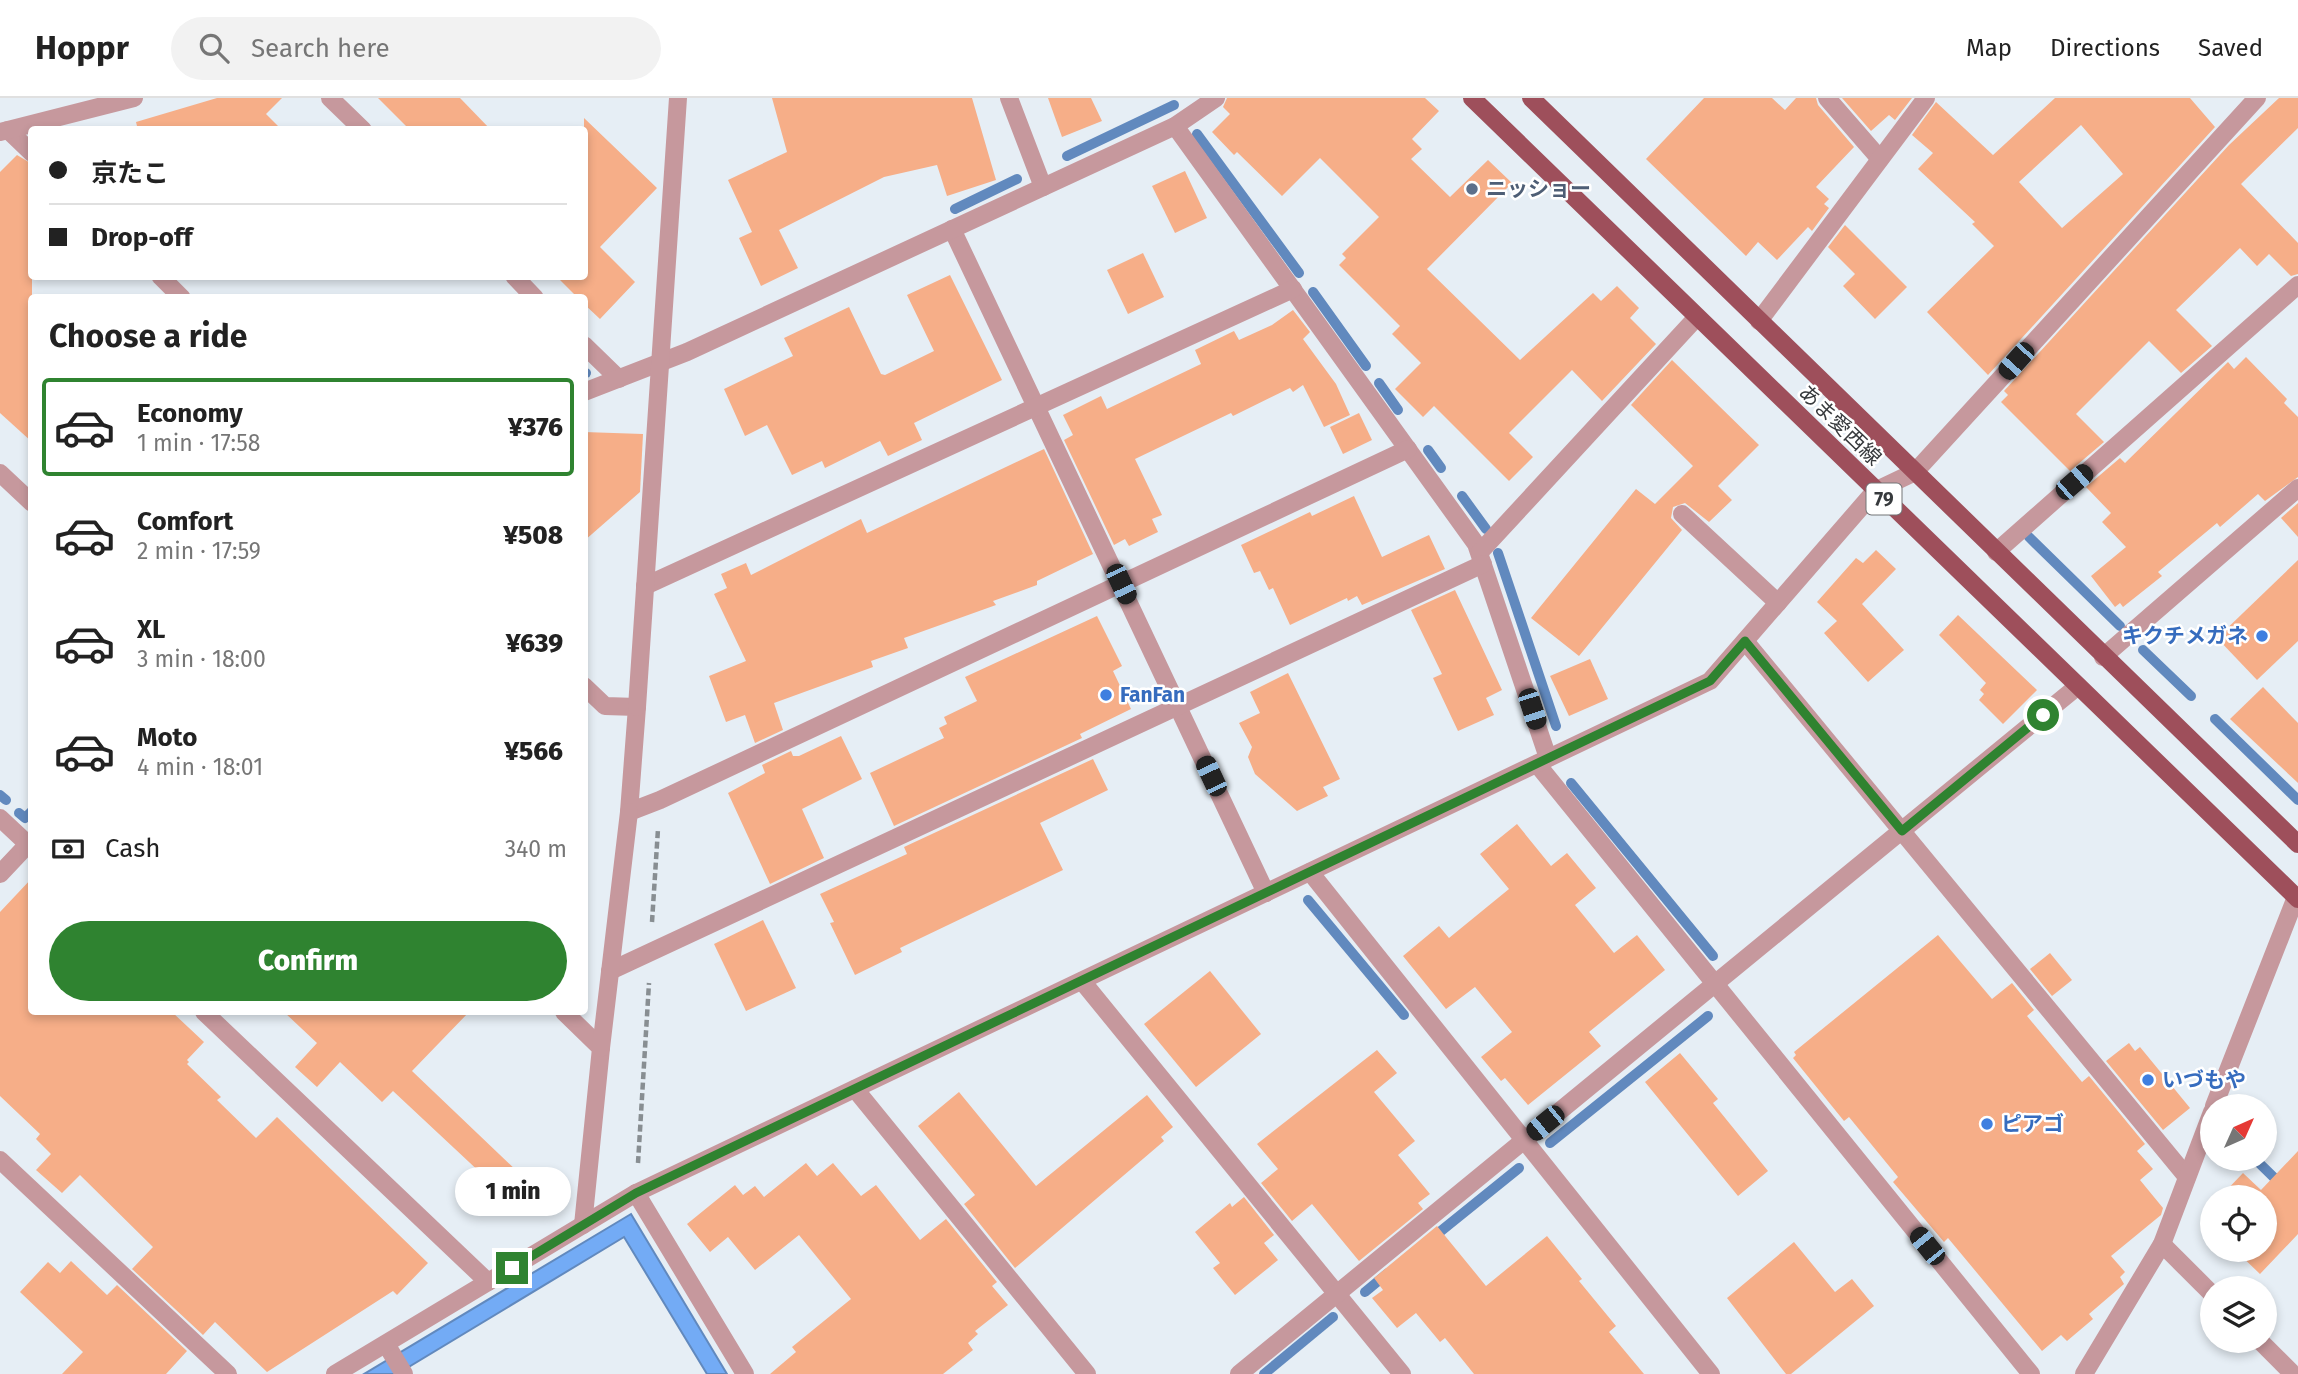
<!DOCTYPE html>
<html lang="en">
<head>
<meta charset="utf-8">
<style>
  :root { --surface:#fff; --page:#f2f2f2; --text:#222; --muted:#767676; --line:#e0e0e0; --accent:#2f8330 }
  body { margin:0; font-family:"Fira Sans","Noto Sans JP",sans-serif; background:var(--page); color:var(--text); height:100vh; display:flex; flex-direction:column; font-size:26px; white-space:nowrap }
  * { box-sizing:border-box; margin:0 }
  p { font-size:23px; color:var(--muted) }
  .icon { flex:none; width:38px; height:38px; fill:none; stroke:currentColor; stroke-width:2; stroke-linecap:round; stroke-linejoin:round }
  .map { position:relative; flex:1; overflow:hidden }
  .drawer { position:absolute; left:28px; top:196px; width:560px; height:721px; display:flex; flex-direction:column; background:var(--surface); border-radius:7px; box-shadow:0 4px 10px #0003 }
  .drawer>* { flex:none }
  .banner { position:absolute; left:28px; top:28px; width:560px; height:154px; border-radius:7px; box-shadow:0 4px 10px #0003; display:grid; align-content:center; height:154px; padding:0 21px; background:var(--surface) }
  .needle { width:46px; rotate:45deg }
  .controls { position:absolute; left:2200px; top:996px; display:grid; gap:14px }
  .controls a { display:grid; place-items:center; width:77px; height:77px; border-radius:50%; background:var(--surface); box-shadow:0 4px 10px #0003; font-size:35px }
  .end { position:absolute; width:32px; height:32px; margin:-16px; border:9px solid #2f8330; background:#fff; box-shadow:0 0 0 4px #fff }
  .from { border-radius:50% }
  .bubble { position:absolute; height:49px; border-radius:24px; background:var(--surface); box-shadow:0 4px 10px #0003; font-size:23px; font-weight:800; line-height:49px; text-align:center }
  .car { position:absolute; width:21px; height:42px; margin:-21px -10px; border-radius:9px; box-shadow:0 0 5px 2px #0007; background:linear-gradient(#222 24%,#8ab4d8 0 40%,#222 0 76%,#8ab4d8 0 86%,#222 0) }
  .banner b { display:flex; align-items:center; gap:24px; height:66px; font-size:26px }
  .banner b+b { border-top:2px solid var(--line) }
  .banner i { width:18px; height:18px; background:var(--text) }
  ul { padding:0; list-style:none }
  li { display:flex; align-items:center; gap:21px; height:98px; margin:0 14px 10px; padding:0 7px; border:4px solid transparent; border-radius:7px }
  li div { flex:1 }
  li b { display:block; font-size:26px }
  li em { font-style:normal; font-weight:800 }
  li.current { border-color:var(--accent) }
  li>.icon { width:63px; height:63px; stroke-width:1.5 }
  h2 { padding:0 21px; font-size:32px; line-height:84px }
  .pay { display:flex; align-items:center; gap:18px; height:77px; padding:0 21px; font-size:26px }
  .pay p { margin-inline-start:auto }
  .button { display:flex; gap:14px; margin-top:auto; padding:14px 21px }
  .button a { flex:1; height:80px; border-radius:42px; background:var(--accent); color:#fff; font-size:28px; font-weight:800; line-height:80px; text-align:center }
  header { display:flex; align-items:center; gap:42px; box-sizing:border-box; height:98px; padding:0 35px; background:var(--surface); border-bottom:2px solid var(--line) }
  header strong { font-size:33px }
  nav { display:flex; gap:38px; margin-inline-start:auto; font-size:24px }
  .search { width:490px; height:63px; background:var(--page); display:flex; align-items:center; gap:18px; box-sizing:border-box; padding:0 24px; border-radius:38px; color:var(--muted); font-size:26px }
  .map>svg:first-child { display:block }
  .water { fill:#73abf5; stroke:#6189be; stroke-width:2 }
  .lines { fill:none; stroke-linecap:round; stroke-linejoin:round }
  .stream { stroke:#6189be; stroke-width:10 }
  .building { fill:#f6ae88; fill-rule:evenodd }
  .path { stroke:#888e92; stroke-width:4.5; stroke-dasharray:7 3.5; stroke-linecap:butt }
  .minor { stroke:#c6989d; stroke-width:18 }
  .major { stroke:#9e4f5b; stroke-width:18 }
  .route { stroke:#2f8330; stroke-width:9 }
  .service-dot { fill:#5c6f8a; stroke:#fff; stroke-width:2.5 }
  .shop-dot { fill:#3f7fe0; stroke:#fff; stroke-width:2.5 }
  .labels { text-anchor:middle; stroke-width:5; stroke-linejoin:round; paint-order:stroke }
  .shield { fill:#fff; stroke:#737577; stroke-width:2 }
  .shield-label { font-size:19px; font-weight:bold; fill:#373a3d }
  .service-label { font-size:21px; font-weight:bold; fill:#4e5e75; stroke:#fff; text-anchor:start }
  .street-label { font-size:21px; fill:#373a3d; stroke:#fff }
  .shop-label { font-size:21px; font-weight:bold; fill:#366cbe; stroke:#fff; text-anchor:start }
</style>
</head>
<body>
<header>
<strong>Hoppr</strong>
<div class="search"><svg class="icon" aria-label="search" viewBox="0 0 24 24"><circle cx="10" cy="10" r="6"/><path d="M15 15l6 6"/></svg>Search here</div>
<nav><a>Map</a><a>Directions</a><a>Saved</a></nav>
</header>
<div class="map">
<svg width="2298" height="1276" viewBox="0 0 2298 1276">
  <rect width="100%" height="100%" fill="#e6eef5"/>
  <path class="water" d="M 631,1116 L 727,1276 L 707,1276 L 624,1139 L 397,1276 L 364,1276 Z"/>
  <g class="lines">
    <g class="stream">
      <path d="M 1197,36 L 1299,175"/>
      <path d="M 1067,58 L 1174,7"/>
      <path d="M 955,111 L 1017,81"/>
      <path d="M 1313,194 L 1366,268"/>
      <path d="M 584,276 L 586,275"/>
      <path d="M 1379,285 L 1398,312"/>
      <path d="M 1428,352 L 1441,370"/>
      <path d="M 1462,398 L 1486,431"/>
      <path d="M 2029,439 L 2120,528"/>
      <path d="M 1498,455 L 1556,628"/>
      <path d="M 2143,552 L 2191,598"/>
      <path d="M 2215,621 L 2298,702"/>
      <path d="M 1571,685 L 1713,858"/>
      <path d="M 0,697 L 6,702"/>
      <path d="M 19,715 L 25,720 L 32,713"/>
      <path d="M 1308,802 L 1404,917"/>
      <path d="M 1550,1045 L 1708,918"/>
      <path d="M 2254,1060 L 2298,1103"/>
      <path d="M 1431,1141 L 1519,1070"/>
      <path d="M 1365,1194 L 1388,1175"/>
      <path d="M 1264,1276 L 1333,1219"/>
    </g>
  </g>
  <g class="building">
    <path d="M 217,0 L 282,0 L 266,16 L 282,32 L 138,32 L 136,24 Z"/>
    <path d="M 378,0 L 460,0 L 491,32 L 410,32 Z"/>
    <path d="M 772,0 L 972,0 L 996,82 L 947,98 L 937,67 L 884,79 L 779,132 L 798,170 L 761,188 L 739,140 L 752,134 L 728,82 L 787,54 Z"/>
    <path d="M 1048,0 L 1091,0 L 1102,23 L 1062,39 Z"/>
    <path d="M 1227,0 L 1425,0 L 1439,13 L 1412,41 L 1422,51 L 1411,61 L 1450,99 L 1488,62 L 1512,85 L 1427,171 L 1520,262 L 1593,195 L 1601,203 L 1617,188 L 1639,210 L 1630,220 L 1656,246 L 1602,303 L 1572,272 L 1509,335 L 1533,359 L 1509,383 L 1434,308 L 1423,319 L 1395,291 L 1421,265 L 1392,236 L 1400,228 L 1339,167 L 1346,160 L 1342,156 L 1379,119 L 1320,60 L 1282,98 L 1237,54 L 1234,57 L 1212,34 L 1230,16 L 1223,9 Z"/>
    <path d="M 1704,0 L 1772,0 L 1785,12 L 1796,0 L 1816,0 L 1818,7 L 1854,49 L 1816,89 L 1829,101 L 1824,106 L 1829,110 L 1812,133 L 1808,129 L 1777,162 L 1758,144 L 1746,158 L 1646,61 Z"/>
    <path d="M 1842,0 L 1912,0 L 1895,22 L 1889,17 L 1871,33 Z"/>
    <path d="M 2055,0 L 2190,0 L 2215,29 L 1988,277 L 1927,214 L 1994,148 L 1972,126 L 1975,124 L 1918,71 L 1933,55 L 1912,37 L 1936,4 L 1993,57 ZM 2081,27 L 2123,76 L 2062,130 L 2019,84 Z"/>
    <path d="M 2279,0 L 2298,0 L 2298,30 L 2241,86 L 2298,145 L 2298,176 L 2291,178 L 2269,156 L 2257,168 L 2240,150 L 2176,212 L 2212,248 L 2181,275 L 2149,243 L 2076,316 L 2104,344 L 2070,373 L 2001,304 L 2008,297 L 2004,293 L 2229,47 Z"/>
    <path d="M 584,20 L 657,90 L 600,149 L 635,184 L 600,221 L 584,206 L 584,200 L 578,200 L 556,178 L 584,178 Z"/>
    <path d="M 17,57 L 32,66 L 32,344 L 0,315 L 0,74 Z"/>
    <path d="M 1185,73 L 1207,120 L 1175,135 L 1152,88 Z"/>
    <path d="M 1845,127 L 1907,189 L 1875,221 L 1843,188 L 1855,176 L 1828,149 Z"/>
    <path d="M 1143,155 L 1164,199 L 1128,216 L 1107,172 Z"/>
    <path d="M 950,177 L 1002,282 L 914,325 L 922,342 L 888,358 L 880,343 L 825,370 L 822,363 L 792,377 L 767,327 L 745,338 L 724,291 L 793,258 L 784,240 L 849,209 L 881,276 L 885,277 L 934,253 L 907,197 Z"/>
    <path d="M 1293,212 L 1310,234 L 1303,241 L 1336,286 L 1350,317 L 1324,329 L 1303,287 L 1293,294 L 1290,290 L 1233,318 L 1231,315 L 1135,361 L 1162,417 L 1152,421 L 1158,434 L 1129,448 L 1125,441 L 1114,447 L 1064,342 L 1073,337 L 1063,317 L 1101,298 L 1107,311 L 1201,266 L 1195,252 L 1234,233 L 1239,242 L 1272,227 Z"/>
    <path d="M 2246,259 L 2287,301 L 2284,305 L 2298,319 L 2298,379 L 2265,403 L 2258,396 L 2220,429 L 2217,425 L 2158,474 L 2162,478 L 2123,509 L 2120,505 L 2115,509 L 2091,478 L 2126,449 L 2102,424 L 2111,415 L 2086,389 L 2120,360 L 2125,365 L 2228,264 L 2234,271 Z"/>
    <path d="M 1672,262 L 1759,347 L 1718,388 L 1732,402 L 1709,424 L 1685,405 L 1673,409 L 1671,420 L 1682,432 L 1579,558 L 1531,520 L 1636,391 L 1655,406 L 1693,368 L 1631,307 Z"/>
    <path d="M 1359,315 L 1372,342 L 1343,356 L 1330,329 Z"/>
    <path d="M 584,334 L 643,336 L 640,394 L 584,443 Z"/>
    <path d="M 1044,351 L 1093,456 L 1037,483 L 1037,487 L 993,503 L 996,507 L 904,540 L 908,550 L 871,563 L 873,569 L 774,605 L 783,632 L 755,645 L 745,617 L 726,624 L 709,578 L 746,563 L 714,496 L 727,490 L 721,476 L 746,465 L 751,477 L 861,421 L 867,435 Z"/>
    <path d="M 1354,398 L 1382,459 L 1429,437 L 1445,471 L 1362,507 L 1357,498 L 1348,503 L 1347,500 L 1290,527 L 1273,490 L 1269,492 L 1260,473 L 1254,475 L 1241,447 L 1310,414 L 1312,418 Z"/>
    <path d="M 2298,405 L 2298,439 L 2281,420 Z"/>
    <path d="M 1876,452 L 1896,471 L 1862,506 L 1904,552 L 1868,584 L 1824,535 L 1837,523 L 1817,504 L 1856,460 L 1863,465 Z"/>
    <path d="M 2298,462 L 2298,543 L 2257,582 L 2217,540 Z"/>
    <path d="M 1455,492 L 1502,592 L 1486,600 L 1494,617 L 1458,633 L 1433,580 L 1442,576 L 1411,512 Z"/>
    <path d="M 1958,517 L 2037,592 L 2003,626 L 1979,602 L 1984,596 L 1980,592 L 1986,585 L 1939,537 Z"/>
    <path d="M 1097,518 L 1122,568 L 1113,573 L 1131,611 L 1080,636 L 1082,640 L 894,728 L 870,675 L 944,640 L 939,630 L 947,626 L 944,619 L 977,603 L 965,579 Z"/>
    <path d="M 1590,561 L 1608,601 L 1569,618 L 1550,578 Z"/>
    <path d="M 1288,575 L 1340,681 L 1323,689 L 1328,698 L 1297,713 L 1255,676 L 1248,659 L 1252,649 L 1239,625 L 1260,615 L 1250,594 Z"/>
    <path d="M 2263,589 L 2298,625 L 2298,685 L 2230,621 Z"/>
    <path d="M 841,638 L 862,681 L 802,711 L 824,760 L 770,786 L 728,695 L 765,675 L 762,667 L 791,653 L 793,658 L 799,658 Z"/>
    <path d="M 1093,661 L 1108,692 L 1040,725 L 1063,772 L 900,850 L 902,854 L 855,877 L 830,825 L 834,824 L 820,796 L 907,756 L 904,749 Z"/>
    <path d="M 1517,726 L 1551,768 L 1567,755 L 1596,790 L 1575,807 L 1614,855 L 1637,837 L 1665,872 L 1589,934 L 1601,948 L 1528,1007 L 1505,980 L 1501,983 L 1481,959 L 1512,934 L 1475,889 L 1446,911 L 1403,858 L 1439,828 L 1449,840 L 1509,791 L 1480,756 Z"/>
    <path d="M 32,780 L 32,914 L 172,914 L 204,944 L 187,962 L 189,964 L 187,966 L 221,999 L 217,1002 L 256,1040 L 277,1019 L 428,1165 L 397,1197 L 393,1193 L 267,1274 L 215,1224 L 203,1237 L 132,1171 L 153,1149 L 80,1077 L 62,1095 L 36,1072 L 51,1056 L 36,1041 L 40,1036 L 0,998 L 0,814 Z"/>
    <path d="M 763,822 L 796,890 L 746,913 L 714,846 Z"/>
    <path d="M 1938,837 L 1992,901 L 2012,885 L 2034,912 L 2027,918 L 2082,984 L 2089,978 L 2145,1046 L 2137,1053 L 2153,1071 L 2140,1082 L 2163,1110 L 2161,1117 L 2111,1158 L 2125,1174 L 2120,1179 L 2124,1186 L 2089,1216 L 2093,1221 L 2067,1243 L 2061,1237 L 2042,1253 L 1948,1140 L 1944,1144 L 1893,1084 L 1898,1079 L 1849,1019 L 1844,1023 L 1793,960 L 1796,957 L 1794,954 Z"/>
    <path d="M 2050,855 L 2072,882 L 2052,898 L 2030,871 Z"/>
    <path d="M 1210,873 L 1261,936 L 1196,989 L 1144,926 Z"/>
    <path d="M 284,914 L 469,914 L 412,973 L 518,1074 L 500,1093 L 393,993 L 382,1004 L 340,964 L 317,989 L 295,969 L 317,945 Z"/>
    <path d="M 2129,945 L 2135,953 L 2140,949 L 2190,1010 L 2163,1032 L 2106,963 Z"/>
    <path d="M 1377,952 L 1397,975 L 1374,994 L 1415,1043 L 1398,1057 L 1430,1096 L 1418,1105 L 1423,1111 L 1359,1163 L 1312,1106 L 1292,1123 L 1261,1085 L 1278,1071 L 1257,1046 Z"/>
    <path d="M 1680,955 L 1718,1001 L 1713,1005 L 1768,1073 L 1738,1098 L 1645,984 Z"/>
    <path d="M 959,994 L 1036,1088 L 1147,997 L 1173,1029 L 1161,1039 L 1164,1043 L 1015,1170 L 964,1106 L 975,1097 L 918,1028 Z"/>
    <path d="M 2298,1053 L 2298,1136 L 2260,1176 L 2235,1152 L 2264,1152 L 2264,1099 L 2220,1099 L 2243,1075 L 2261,1092 Z"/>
    <path d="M 806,1065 L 817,1078 L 833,1065 L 861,1098 L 876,1087 L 920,1142 L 946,1121 L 997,1184 L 992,1188 L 1008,1207 L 975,1233 L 978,1236 L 968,1245 L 973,1252 L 943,1276 L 770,1276 L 796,1254 L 792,1249 L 851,1201 L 799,1137 L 755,1172 L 728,1139 L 710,1154 L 687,1126 L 735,1087 L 743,1097 L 755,1088 L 764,1099 Z"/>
    <path d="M 1244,1099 L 1274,1137 L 1264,1145 L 1278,1162 L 1235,1197 L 1213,1170 L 1220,1165 L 1195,1134 L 1230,1105 L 1232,1109 Z"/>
    <path d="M 1437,1128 L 1486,1188 L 1547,1138 L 1582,1181 L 1579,1183 L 1616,1228 L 1609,1234 L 1644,1276 L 1474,1276 L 1445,1240 L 1440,1244 L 1416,1215 L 1397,1230 L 1372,1200 L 1383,1192 L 1374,1180 Z"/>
    <path d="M 1794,1144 L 1835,1194 L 1852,1181 L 1874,1208 L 1791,1276 L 1786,1276 L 1727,1200 Z"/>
    <path d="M 71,1163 L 107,1197 L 117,1187 L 187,1253 L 166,1276 L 62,1276 L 83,1254 L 20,1194 L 48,1164 L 60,1175 Z"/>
  </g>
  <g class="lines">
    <g class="path">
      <path d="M 652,824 L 658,731"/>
      <path d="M 638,1065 L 649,885"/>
    </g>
    <g class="minor">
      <path d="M 330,0 L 363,32"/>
      <path d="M 1009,0 L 1043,89"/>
      <path d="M 1827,0 L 1880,61"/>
      <path d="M 1175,28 L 1476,446 L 1548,660"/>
      <path d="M 8,32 L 32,55"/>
      <path d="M 0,34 L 134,0"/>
      <path d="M 952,131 L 1266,795"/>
      <path d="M 160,178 L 182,200"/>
      <path d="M 514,178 L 535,200"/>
      <path d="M 1759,223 L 1926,0"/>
      <path d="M 584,247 L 619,281"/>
      <path d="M 584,294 L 687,254 L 1175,28 L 1216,0"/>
      <path d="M 0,375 L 32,405"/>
      <path d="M 1682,416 L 1778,505"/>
      <path d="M 1480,454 L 1697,219"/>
      <path d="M 1996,454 L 2298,187"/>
      <path d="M 645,488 L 1293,191"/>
      <path d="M 1745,543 L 2187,1079"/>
      <path d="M 2103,559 L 2298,390"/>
      <path d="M 584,588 L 605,608 L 637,609 L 629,714 L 660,702 L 1408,351"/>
      <path d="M 637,609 L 678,0"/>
      <path d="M 1537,666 L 2031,1276"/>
      <path d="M 0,720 L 32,750"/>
      <path d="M 1310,774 L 1711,1276"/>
      <path d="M 0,776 L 32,742"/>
      <path d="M 610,873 L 1483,466"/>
      <path d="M 1082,883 L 1402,1276"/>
      <path d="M 204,914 L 488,1184"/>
      <path d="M 564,914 L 601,950 L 583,1127"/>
      <path d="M 601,950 L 629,714"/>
      <path d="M 855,991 L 1087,1276"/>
      <path d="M 2214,1008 L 2296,799"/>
      <path d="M 0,1062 L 228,1276"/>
      <path d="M 636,1095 L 745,1276"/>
      <path d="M 2162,1146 L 2212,1196"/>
      <path d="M 2259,1242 L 2293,1276"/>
      <path d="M 386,1246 L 404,1276"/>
      <path d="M 335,1276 L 636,1095 L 1710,583 L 1875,393 L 1915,374 L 2257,0"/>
      <path d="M 1239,1276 L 2078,588"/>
      <path d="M 2084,1276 L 2162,1146 L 2212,1014"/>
    </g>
    <g class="major">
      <path d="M 1472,0 L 2298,801"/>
      <path d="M 1531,0 L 2298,746"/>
    </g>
  </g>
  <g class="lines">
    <path class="route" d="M 512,1170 L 636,1095 L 1710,583 L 1745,543 L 1902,733 L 2043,617"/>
  </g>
  <circle class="service-dot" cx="1472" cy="91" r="7"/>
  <g class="shop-dot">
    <circle cx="2262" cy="538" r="7"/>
    <circle cx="1106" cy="597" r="7"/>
    <circle cx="2148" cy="982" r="7"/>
    <circle cx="1987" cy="1026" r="7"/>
  </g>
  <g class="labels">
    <rect class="shield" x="1866.5" y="385.5" width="35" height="31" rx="5"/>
    <g class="shield-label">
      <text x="1884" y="408">79</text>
    </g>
    <g class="service-label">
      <text x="1486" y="98">ニッショー</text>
    </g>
    <g class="street-label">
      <text transform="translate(1840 327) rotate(44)" y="7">あま愛西線</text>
    </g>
    <g class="shop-label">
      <text x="2248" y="545" text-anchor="end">キクチメガネ</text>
      <text x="1120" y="604">FanFan</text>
      <text x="2162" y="989">いづもや</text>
      <text x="2001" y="1033">ピアゴ</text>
    </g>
  </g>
</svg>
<div class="controls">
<a><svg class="needle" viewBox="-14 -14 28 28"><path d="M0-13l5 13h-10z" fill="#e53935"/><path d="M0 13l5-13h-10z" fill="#767676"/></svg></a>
<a><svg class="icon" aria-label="locate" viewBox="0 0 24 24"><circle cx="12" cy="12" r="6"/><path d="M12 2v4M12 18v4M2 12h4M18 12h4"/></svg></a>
<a><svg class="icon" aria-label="layers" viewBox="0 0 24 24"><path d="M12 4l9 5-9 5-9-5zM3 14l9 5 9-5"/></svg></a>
</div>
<i class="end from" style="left:2043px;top:617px"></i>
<i class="end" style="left:512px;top:1170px"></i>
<div class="bubble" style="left:455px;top:1069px;width:116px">1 min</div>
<i class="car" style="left:2016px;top:263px;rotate:222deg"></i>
<i class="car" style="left:2074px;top:384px;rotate:49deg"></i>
<i class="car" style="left:1121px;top:486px;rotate:155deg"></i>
<i class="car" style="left:1532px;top:611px;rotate:162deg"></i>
<i class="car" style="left:1211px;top:678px;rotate:335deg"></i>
<i class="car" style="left:1545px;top:1025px;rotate:231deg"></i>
<i class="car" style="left:1927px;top:1148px;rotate:321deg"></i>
<div class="banner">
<b><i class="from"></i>京たこ</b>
<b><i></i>Drop-off</b>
</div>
<section class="drawer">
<h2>Choose a ride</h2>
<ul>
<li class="current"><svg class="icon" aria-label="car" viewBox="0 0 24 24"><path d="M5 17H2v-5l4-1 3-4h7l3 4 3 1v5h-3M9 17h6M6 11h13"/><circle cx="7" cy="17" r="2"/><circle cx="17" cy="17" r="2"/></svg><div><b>Economy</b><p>1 min · 17:58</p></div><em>¥376</em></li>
<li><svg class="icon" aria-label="car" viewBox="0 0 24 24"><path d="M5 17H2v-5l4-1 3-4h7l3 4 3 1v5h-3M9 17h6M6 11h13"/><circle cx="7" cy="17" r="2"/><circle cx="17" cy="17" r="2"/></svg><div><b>Comfort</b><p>2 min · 17:59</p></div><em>¥508</em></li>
<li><svg class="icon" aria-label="car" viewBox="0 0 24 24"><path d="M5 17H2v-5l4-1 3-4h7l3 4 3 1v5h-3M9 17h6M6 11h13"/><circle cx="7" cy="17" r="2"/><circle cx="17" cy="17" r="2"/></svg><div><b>XL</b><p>3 min · 18:00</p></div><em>¥639</em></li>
<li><svg class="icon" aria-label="car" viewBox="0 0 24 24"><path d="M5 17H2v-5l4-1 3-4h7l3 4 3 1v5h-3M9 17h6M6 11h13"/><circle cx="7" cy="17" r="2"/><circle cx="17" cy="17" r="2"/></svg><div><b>Moto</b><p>4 min · 18:01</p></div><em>¥566</em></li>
</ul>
<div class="pay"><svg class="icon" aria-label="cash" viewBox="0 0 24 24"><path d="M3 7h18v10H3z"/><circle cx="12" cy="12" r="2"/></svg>Cash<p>340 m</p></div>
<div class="button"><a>Confirm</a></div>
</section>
</div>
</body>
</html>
